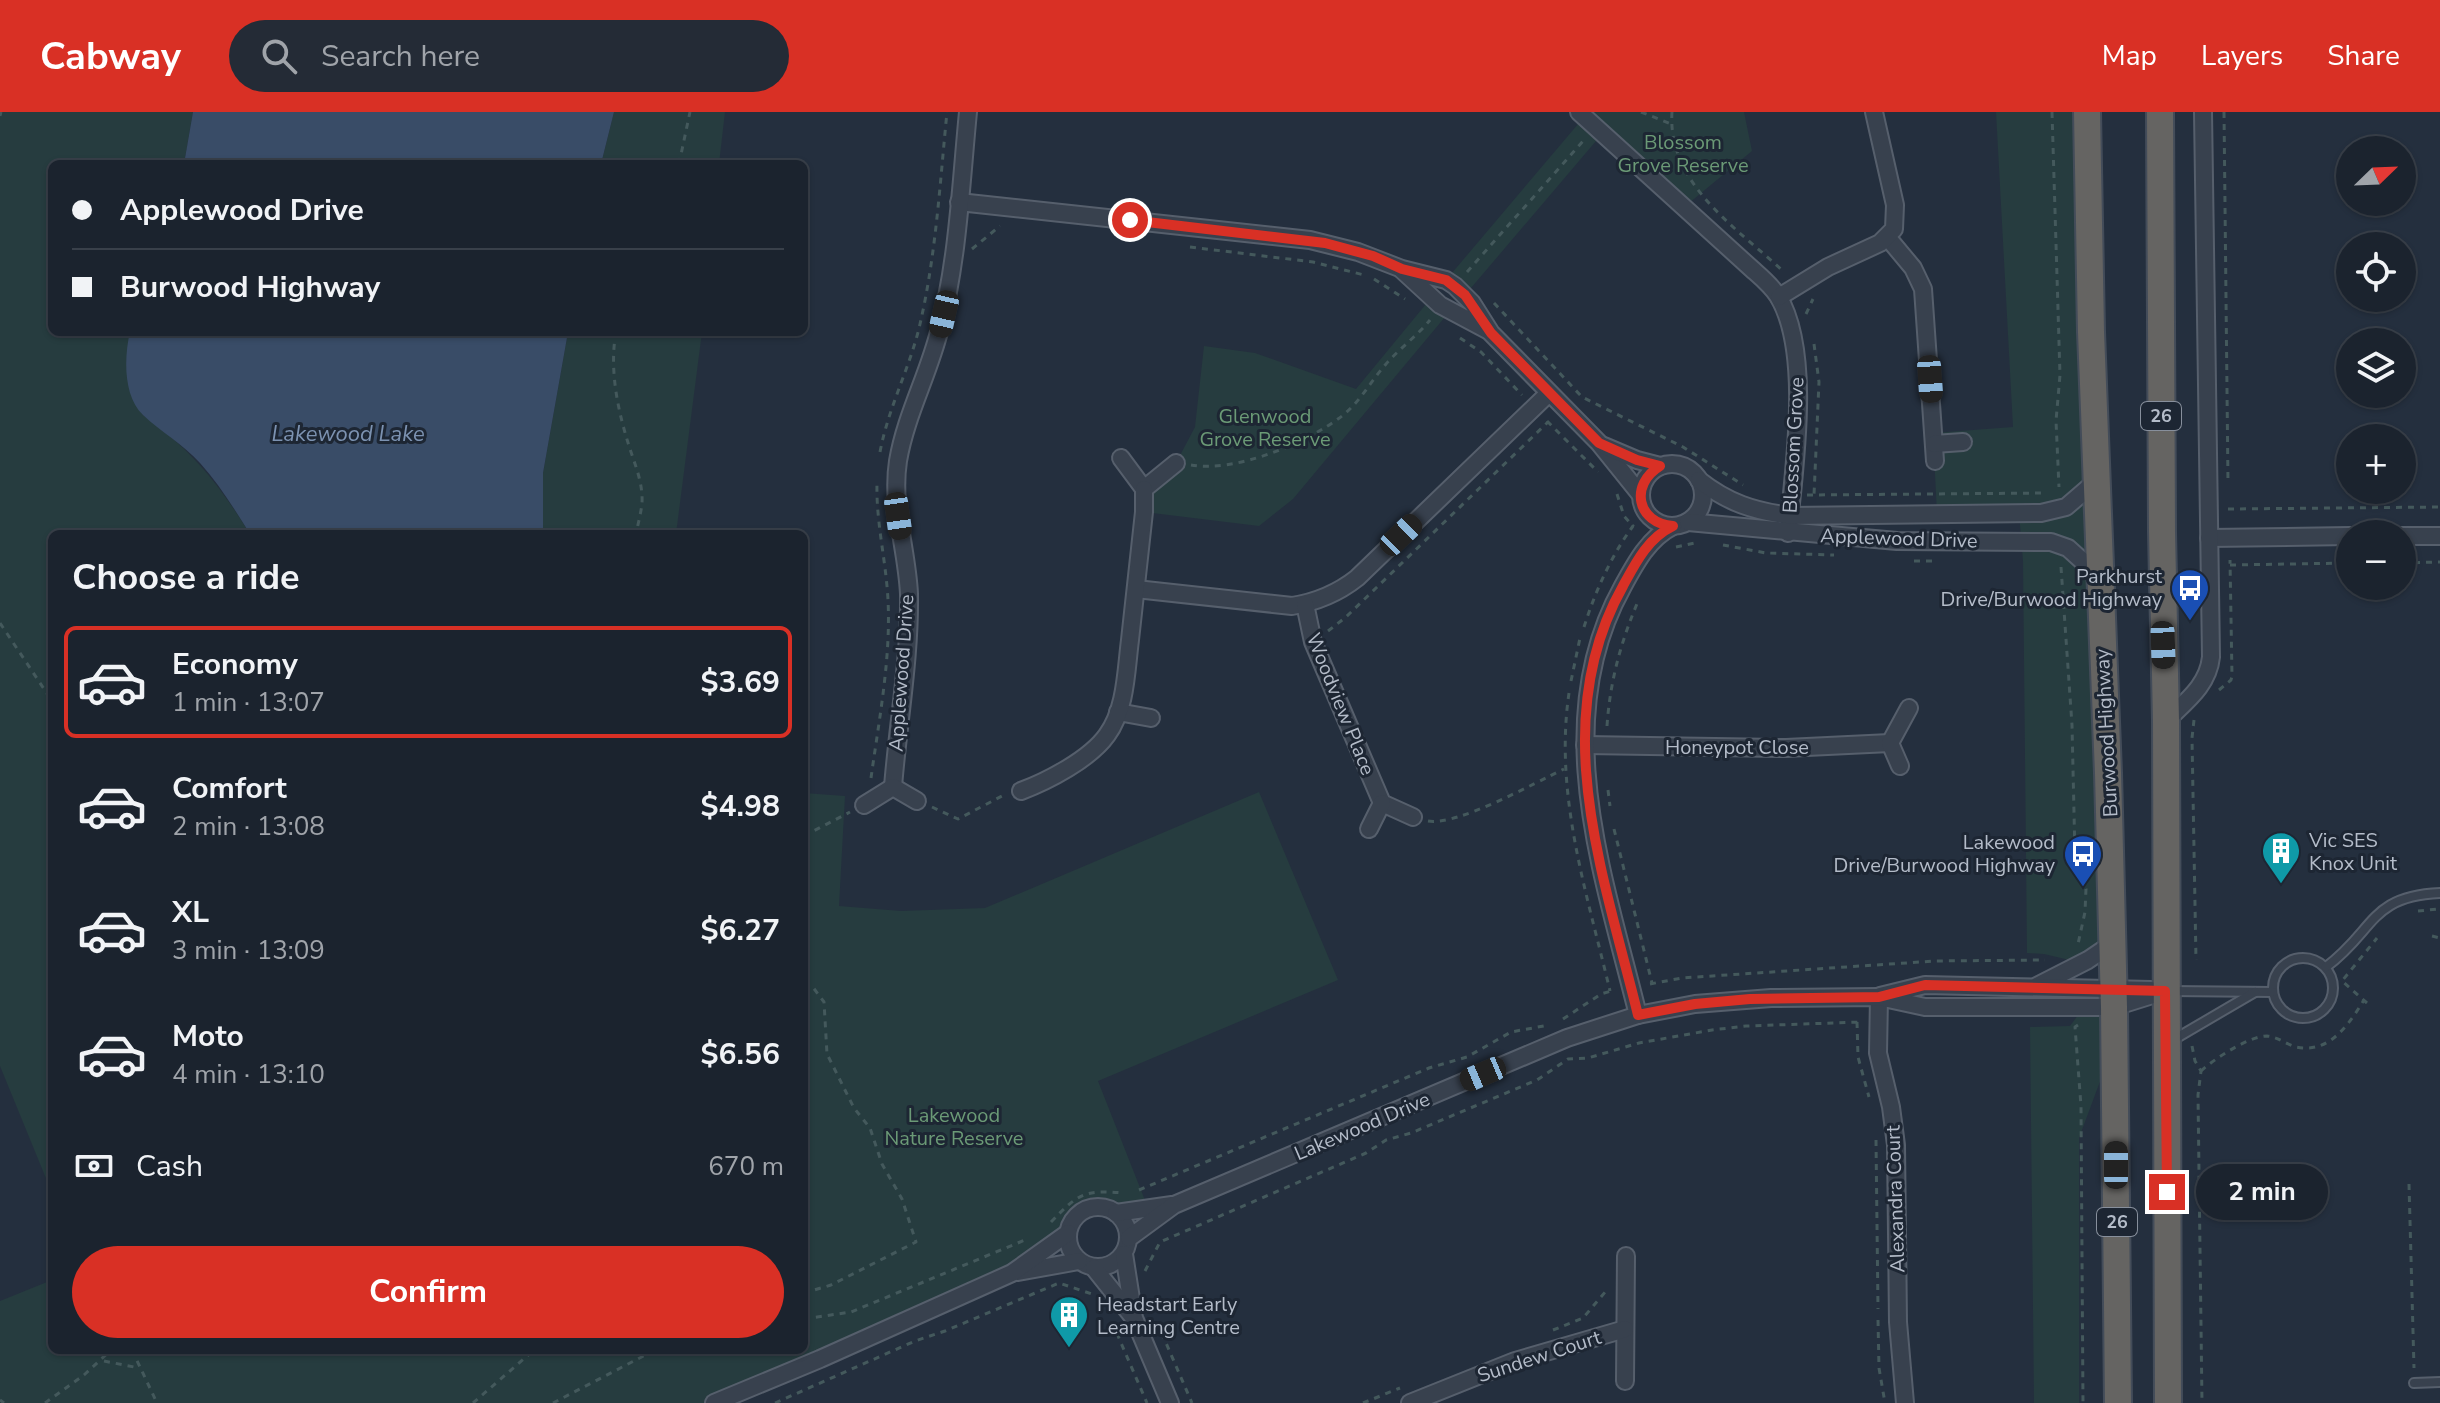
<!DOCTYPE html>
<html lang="en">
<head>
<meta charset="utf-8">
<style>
  :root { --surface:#1b232e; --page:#242b36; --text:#f1f3f6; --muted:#a0a4aa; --line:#39404a; --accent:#d93025 }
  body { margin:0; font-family:"Nunito Sans",sans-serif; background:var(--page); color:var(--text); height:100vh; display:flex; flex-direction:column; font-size:30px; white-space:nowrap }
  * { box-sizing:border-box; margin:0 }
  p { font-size:26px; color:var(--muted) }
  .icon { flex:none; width:44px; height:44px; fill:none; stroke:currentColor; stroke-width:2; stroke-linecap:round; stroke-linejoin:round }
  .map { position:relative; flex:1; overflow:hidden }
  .sheet { position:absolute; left:48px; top:418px; width:760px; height:824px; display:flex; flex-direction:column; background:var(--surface); border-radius:12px; box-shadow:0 2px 6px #0004,0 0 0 2px var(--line) }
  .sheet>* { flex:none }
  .banner { position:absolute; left:48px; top:48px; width:760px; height:176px; border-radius:12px; box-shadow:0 2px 6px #0004,0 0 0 2px var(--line); display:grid; align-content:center; height:176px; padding:0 24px; background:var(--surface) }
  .needle { width:52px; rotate:67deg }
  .tools { position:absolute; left:2336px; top:24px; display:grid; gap:16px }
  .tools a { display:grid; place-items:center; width:80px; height:80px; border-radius:50%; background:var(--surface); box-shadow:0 2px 6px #0004,0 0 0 2px var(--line); font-size:40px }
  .end { position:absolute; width:36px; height:36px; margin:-18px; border:10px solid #d93025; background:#fff; box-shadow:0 0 0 4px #fff }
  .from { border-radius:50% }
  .bubble { position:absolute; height:56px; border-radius:28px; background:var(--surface); box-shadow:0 2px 6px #0004,0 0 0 2px var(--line); font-size:26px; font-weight:700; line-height:56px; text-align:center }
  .car { position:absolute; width:24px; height:48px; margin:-24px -12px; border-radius:10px; box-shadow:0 0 6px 2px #0007; background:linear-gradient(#222 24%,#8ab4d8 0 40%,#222 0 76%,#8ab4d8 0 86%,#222 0) }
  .banner b { display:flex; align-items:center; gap:28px; height:76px; font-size:30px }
  .banner b+b { border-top:2px solid var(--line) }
  .banner i { width:20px; height:20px; background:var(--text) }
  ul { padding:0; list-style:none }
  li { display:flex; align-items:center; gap:24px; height:112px; margin:0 16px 12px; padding:0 8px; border:4px solid transparent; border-radius:12px }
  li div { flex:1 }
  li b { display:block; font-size:30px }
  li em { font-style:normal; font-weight:700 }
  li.selected { border-color:var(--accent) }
  li>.icon { width:72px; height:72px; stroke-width:1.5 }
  h2 { padding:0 24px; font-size:36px; line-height:96px }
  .pay { display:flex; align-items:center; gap:20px; height:88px; padding:0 24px; font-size:30px }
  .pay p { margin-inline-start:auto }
  .primary-button { display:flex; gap:16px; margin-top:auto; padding:16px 24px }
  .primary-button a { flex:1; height:92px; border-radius:48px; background:var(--accent); color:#fff; font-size:32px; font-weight:700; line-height:92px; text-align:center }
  header { display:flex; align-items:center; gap:48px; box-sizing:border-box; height:112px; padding:0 40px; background:var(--accent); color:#fff }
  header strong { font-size:38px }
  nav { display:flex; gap:44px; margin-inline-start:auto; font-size:28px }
  .search { width:560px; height:72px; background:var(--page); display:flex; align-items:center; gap:20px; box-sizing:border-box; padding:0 28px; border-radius:44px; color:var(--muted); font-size:30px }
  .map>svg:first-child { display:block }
  .green { fill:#263c3f }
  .water { fill:#394c67 }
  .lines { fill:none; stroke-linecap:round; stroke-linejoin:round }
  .service-casing { stroke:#565f6c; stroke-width:12 }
  .minor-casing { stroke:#565f6c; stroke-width:20 }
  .trunk-casing { stroke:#434c59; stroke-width:30 }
  .path { stroke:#44595c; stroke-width:3; stroke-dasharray:6 6; stroke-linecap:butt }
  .service { stroke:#38414e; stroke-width:8 }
  .minor { stroke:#38414e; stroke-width:16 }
  .trunk { stroke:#656462; stroke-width:26 }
  .route { stroke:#d93025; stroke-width:10 }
  .labels { text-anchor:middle; stroke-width:6; stroke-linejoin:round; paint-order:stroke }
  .shield { fill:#1d2633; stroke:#878f9c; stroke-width:2 }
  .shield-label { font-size:18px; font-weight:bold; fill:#b4bcc9 }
  .park-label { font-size:20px; fill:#6b9a76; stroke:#1d2633 }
  .street-label { font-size:20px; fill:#b4bcc9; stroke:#1d2633 }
  .poi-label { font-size:20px; fill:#b4bcc9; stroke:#1d2633; text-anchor:end }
  .water-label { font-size:22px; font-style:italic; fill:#7c92b1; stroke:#1d2633 }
</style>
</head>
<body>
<header>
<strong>Cabway</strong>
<div class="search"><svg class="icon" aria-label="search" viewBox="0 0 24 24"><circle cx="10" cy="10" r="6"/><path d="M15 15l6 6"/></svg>Search here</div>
<nav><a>Map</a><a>Layers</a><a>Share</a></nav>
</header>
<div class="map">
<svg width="2440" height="1291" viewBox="0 0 2440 1291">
  <rect width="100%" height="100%" fill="#242f3e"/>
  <g class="green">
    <path d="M 0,0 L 193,0 L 184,52 L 52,52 L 52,220 L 130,220 L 129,227 L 142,302 C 193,340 216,368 250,422 L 52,422 L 52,1081 L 0,954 Z"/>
    <path d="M 614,0 L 725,0 L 719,52 L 601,52 Z"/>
    <path d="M 1579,0 L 1744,0 L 1752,39 L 1683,96 L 1602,22 L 1465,183 L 1446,168 L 1584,5 Z"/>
    <path d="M 1996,0 L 2087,0 L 2113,831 L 2082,851 L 2044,842 L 2027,841 L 2023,449 L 2019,401 L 1937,402 L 1933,321 L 2013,315 Z"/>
    <path d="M 1431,186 L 1450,199 L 1293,387 L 1259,414 L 1144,400 L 1144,377 L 1176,351 L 1195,315 L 1204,234 L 1255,241 L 1356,277 Z"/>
    <path d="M 568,220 L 702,220 L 676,422 L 543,422 L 543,361 Z"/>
    <path d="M 1259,680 L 1338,868 L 1098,969 L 1148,1096 L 1119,1100 L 1096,1095 L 1086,1097 L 1077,1103 L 1068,1121 L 1012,1161 L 714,1291 L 0,1291 L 0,1189 L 52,1168 L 52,1238 L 804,1238 L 804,681 L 845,684 L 839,794 L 901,799 L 985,796 Z"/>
    <path d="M 2084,895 L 2114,895 L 2115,929 L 2079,1026 L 2079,1291 L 2034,1291 L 2030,915 L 2070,914 Z"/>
  </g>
  <g class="water">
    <path d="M 193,0 L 614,0 L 601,52 L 184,52 Z"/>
    <path d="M 130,220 L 568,220 L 543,361 L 543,422 L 250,422 C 235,398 219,372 200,351 C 183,332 161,320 143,303 C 123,284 124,245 130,220 Z"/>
  </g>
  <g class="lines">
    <g class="service-casing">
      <g id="service">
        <circle cx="2303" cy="876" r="30"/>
        <path d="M 2326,855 C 2375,819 2369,784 2440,781"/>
        <path d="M 2170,879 L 2273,880"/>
        <path d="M 2173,928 L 2255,880"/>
        <path d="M 2414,1271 L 2440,1270"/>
      </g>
    </g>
    <g class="minor-casing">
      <g id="minor">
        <path d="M 1579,0 L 1752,157 C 1761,165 1771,173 1778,184 C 1812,240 1794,356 1788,421"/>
        <path d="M 959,90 L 1310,128 L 1358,140 L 1402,157 L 1446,168 L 1455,174 L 1472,191 L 1491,221 L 1599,331 L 1640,382"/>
        <path d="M 1888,126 L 1913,156 L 1923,177 L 1935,349"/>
        <path d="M 1402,158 L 1440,193 L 1487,218"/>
        <path d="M 1779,185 L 1828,155 L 1880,131 L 1894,117 L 1895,93 L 1874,0"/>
        <path d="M 1934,332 L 1963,330"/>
        <path d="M 1604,334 L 1637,348 L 1660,354"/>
        <path d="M 1121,346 L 1144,377 L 1176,351"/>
        <circle cx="1672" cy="383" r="31"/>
        <path d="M 1699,368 C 1728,391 1754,399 1790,404 L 2041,401 L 2066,395 L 2095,370"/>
        <path d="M 1688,410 L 1897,429 L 2051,430 L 2068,436 L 2099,464"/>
        <path d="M 2402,424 L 2440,424"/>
        <path d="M 2209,426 L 2350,424"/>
        <path d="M 1136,477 L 1292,494 C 1317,490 1338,481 1357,466 L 1549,281"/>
        <path d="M 1305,492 L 1313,530 L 1382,691 L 1413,705"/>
        <path d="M 1118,600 L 1151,606"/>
        <path d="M 2166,609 C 2185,590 2208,574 2211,545 L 2203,0"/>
        <path d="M 1585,633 L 1786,636 L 1890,631"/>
        <path d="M 1900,654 L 1890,631 L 1909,596"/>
        <path d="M 893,675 C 898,611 910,546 909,482 C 907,437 891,395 898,349 C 906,302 929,262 940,216 C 958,147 961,71 968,0"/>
        <path d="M 1021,679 C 1048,669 1090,647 1107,623 C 1126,597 1126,559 1130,528 C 1135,486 1139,443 1144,400 L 1144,377"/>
        <path d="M 864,693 L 893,675 L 917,689"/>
        <path d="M 1369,717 L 1382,691"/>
        <path d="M 2037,874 L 2088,848 L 2113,831"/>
        <path d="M 1880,884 L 1925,873 L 2151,878"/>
        <path d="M 1879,885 L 1878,941 L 1891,995 L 1896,1033 L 1898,1210 L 1905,1291"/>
        <path d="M 1638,903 C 1604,764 1547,610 1623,474 C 1636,450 1649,426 1673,414"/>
        <circle cx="1098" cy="1125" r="30"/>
        <path d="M 1116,1101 L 1172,1093"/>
        <path d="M 1129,1126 L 1174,1093 L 1567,926 L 1638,903 L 1695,892 L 1771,886 L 1879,885 L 1925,895 L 2114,895 L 2165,879"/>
        <path d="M 1124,1142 L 1134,1206 L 1170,1291"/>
        <path d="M 1094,1156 L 1133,1205"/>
        <path d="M 1018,1160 L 1079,1149"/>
        <path d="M 1625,1269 L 1626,1144"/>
        <path d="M 714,1291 L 820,1247 L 1012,1161 L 1068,1121"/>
        <path d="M 1410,1291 L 1515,1249 L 1625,1217"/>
      </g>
    </g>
    <g class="trunk-casing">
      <g id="trunk">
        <path d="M 2087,0 L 2091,220 L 2108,661 L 2114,895 L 2118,1291"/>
        <path d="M 2160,0 L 2162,420 L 2166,609 L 2168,1291"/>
      </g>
    </g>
    <g class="path">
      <path d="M 1641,0 L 1671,12"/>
      <path d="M 1672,0 C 1667,72 1737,116 1784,160"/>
      <path d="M 2052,0 L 2060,263 L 2056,309 L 2059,375"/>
      <path d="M 2224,0 L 2228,371"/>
      <path d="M 0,4 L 1,0"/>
      <path d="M 679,52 L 690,0"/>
      <path d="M 1190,135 L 1313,150 L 1364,163"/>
      <path d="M 972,137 L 1000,114"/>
      <path d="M 1467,160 L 1584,28"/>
      <path d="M 1374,167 L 1405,187"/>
      <path d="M 1494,191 L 1582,285 L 1683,335 L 1743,373"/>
      <path d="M 1806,202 L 1813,187"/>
      <path d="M 616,220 C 609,258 618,300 630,337 C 636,355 643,372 642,391 C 641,401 638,412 636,422"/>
      <path d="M 1460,226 L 1481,240 L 1522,283"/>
      <path d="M 1814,232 L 1819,270 L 1814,383"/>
      <path d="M 1547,309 L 1598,360"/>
      <path d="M 880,340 C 889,293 910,256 920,212 C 936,143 940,70 947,0"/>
      <path d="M 1191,353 C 1235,361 1307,331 1342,304 C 1360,290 1371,269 1386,252 C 1400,236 1417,224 1430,208"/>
      <path d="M 1617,382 L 1624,404 L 1633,414"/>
      <path d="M 1807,383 L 2044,381"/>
      <path d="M 2228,397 L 2440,395"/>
      <path d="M 1723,433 L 1766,441 L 1834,443"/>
      <path d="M 1676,435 L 1699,430"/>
      <path d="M 1914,449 L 1934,449"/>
      <path d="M 2402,451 L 2440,450"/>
      <path d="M 2230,453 L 2350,451"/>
      <path d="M 2061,455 L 2072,613 L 2075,744 L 2086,777 L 2085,800 L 2078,832"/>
      <path d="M 0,511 L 52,589"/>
      <path d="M 1584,515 C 1595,480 1611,444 1633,414 L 1639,416"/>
      <path d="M 1328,519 L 1346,505 L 1548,310"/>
      <path d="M 1571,569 L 1580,526"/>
      <path d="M 2219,578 L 2231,568 L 2232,564 L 2230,448"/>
      <path d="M 1569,581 C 1554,683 1587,781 1610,879"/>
      <path d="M 2194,608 L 2192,626 L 2196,848"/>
      <path d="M 1607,614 C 1610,569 1621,529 1639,487"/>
      <path d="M 871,666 C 879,608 891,546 888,488 C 886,448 876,411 877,371"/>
      <path d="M 1608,678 L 1610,694"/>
      <path d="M 932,695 L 958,707 L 1004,683"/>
      <path d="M 1428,709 C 1458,714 1534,671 1564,657"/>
      <path d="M 1614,717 L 1652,871"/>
      <path d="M 804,724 L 850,700"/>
      <path d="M 2418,799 L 2438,797"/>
      <path d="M 2432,824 L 2440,826"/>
      <path d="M 1650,872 L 1682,866 L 1935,849 L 2045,848"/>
      <path d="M 804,877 L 812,874 L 824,890 L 827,942 L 854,996 L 870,1016 L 882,1052 L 902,1087 L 916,1130 L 831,1173 L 804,1181"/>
      <path d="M 2367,891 L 2342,869 L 2377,826"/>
      <path d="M 1563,907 L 1601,882 L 1615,878"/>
      <path d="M 1857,910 L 1858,945 L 1869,985"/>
      <path d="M 2078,913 L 2075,915 L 2081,994 L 2083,1291"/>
      <path d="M 2192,934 L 2195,949 L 2201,959 L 2198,983 L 2202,1291"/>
      <path d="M 2201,959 C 2214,947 2249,924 2267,924 C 2278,925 2286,932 2296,935 C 2330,942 2349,912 2364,888"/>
      <path d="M 1876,1028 L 1878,1197"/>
      <path d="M 2409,1072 L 2414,1256"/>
      <path d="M 1139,1078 L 1429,956 L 1467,945 L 1511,920 L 1549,913"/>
      <path d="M 1051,1110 C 1077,1083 1084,1077 1123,1081"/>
      <path d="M 1145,1159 L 1160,1130 L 1366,1041 L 1386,1028 L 1411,1021 L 1537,968 L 1568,947 L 1588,946 L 1639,931 L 1712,918 L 1746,914 L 1862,910"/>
      <path d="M 804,1207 L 851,1200 L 1025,1128"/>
      <path d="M 1878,1208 L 1879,1256 L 1885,1291"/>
      <path d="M 1112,1210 L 1147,1291"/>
      <path d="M 1157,1210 L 1192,1291"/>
      <path d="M 1553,1218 L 1583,1206 L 1606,1179"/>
      <path d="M 132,1238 L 157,1291"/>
      <path d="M 104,1249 L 139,1256"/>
      <path d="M 0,1288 L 4,1291"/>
      <path d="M 45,1291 L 84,1263 L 111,1238"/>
      <path d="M 473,1291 L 534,1238"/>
      <path d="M 553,1291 L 655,1238"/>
      <path d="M 775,1291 L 915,1229 L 945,1219 L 1059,1171 L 1092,1182"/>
      <path d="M 1363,1291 L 1400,1276"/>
    </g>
    <use href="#service" class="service"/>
    <use href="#minor" class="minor"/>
    <use href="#trunk" class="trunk"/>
  </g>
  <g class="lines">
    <path class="route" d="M 1130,108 L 1325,131 L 1373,144 L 1402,157 L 1446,168 L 1465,183 L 1491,221 L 1599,331 L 1637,348 L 1660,354 C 1629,373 1637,411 1673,414 C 1648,426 1636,450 1623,474 C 1546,610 1604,764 1638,903 L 1695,892 L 1750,887 L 1879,885 L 1925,873 L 2165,879 L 2167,1080"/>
  </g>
  <defs>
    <g id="bus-pin" transform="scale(2)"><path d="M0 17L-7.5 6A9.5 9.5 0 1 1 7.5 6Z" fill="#1a4fb4" stroke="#1d2633"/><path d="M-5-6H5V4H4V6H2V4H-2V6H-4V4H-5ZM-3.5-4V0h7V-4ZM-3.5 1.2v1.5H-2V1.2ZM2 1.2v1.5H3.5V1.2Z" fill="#fff"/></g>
    <g id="building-pin" transform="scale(2)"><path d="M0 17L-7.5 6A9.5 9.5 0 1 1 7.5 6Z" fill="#0f9aa8" stroke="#1d2633"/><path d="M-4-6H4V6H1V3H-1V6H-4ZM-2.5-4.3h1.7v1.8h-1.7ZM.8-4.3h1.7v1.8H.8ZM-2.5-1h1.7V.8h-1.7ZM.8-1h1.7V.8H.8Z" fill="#fff"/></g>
  </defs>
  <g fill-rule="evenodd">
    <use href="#bus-pin" x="2190" y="476"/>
    <use href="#building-pin" x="2281" y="739"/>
    <use href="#bus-pin" x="2083" y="742"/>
    <use href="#building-pin" x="1069" y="1203"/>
  </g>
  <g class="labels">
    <g class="shield">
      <rect x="2141" y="290" width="40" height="28" rx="6"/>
      <rect x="2097" y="1096" width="40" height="28" rx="6"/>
    </g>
    <g class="shield-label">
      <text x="2161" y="310">26</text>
      <text x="2117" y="1116">26</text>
    </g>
    <g class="park-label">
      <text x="1683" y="37">Blossom<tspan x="1683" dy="23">Grove Reserve</tspan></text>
      <text x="1265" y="311">Glenwood<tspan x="1265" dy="23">Grove Reserve</tspan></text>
      <text x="954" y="1010">Lakewood<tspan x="954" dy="23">Nature Reserve</tspan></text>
    </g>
    <g class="street-label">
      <text transform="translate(1793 333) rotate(-87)" y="7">Blossom Grove</text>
      <text transform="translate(1899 426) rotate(2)" y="7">Applewood Drive</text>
      <text transform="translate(901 561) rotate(-86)" y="7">Applewood Drive</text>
      <text transform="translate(1341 592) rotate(68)" y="7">Woodview Place</text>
      <text transform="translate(2106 621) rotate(-93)" y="7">Burwood Highway</text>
      <text x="1737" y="642">Honeypot Close</text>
      <text transform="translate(1362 1014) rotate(-23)" y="7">Lakewood Drive</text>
      <text transform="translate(1895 1087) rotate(-92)" y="7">Alexandra Court</text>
      <text transform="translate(1539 1244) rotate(-18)" y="7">Sundew Court</text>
    </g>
    <g class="poi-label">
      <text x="2162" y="471">Parkhurst<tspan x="2162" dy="23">Drive/Burwood Highway</tspan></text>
      <text x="2309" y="735" text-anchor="start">Vic SES<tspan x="2309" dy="23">Knox Unit</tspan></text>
      <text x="2055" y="737">Lakewood<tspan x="2055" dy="23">Drive/Burwood Highway</tspan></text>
      <text x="1097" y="1199" text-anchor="start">Headstart Early<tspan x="1097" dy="23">Learning Centre</tspan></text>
    </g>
    <g class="water-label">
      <text x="348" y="329">Lakewood Lake</text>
    </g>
  </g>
</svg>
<div class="tools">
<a><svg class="needle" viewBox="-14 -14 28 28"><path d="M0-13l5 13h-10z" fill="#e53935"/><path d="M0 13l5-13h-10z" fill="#a0a4aa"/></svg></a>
<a><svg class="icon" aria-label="locate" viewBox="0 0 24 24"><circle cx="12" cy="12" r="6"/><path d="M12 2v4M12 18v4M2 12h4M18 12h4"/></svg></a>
<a><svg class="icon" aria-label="layers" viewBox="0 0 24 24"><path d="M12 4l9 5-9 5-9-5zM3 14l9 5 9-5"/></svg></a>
<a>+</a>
<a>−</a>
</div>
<i class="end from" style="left:1130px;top:108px"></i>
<i class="end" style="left:2167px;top:1080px"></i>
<div class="bubble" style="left:2196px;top:1052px;width:132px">2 min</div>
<i class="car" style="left:944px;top:202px;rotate:193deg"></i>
<i class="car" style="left:1930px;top:267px;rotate:176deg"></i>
<i class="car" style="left:898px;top:404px;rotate:172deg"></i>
<i class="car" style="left:1401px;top:423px;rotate:46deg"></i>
<i class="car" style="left:2163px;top:533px;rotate:178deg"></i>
<i class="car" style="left:1483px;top:962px;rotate:247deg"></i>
<i class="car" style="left:2116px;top:1053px;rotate:0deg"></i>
<div class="banner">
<b><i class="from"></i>Applewood Drive</b>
<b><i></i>Burwood Highway</b>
</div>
<section class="sheet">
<h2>Choose a ride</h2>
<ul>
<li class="selected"><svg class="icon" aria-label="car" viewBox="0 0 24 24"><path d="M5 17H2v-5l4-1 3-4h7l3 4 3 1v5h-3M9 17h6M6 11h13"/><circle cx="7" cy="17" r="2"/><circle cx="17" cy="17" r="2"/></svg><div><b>Economy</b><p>1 min · 13:07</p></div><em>$3.69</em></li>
<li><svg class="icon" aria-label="car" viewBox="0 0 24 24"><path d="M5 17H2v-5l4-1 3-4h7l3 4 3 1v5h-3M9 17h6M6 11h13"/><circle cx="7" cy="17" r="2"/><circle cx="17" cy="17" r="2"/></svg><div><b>Comfort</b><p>2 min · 13:08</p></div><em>$4.98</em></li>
<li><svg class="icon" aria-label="car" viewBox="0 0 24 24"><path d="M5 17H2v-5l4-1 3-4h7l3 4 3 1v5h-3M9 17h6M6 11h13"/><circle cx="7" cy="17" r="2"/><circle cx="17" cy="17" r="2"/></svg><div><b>XL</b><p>3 min · 13:09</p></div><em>$6.27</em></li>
<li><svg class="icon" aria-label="car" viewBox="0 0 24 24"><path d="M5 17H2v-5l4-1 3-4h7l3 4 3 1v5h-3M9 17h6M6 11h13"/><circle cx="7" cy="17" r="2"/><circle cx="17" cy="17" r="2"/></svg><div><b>Moto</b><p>4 min · 13:10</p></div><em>$6.56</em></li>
</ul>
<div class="pay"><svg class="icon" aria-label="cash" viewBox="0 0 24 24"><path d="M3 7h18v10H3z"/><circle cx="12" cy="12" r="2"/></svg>Cash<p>670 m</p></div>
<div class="primary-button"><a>Confirm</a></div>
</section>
</div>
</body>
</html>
